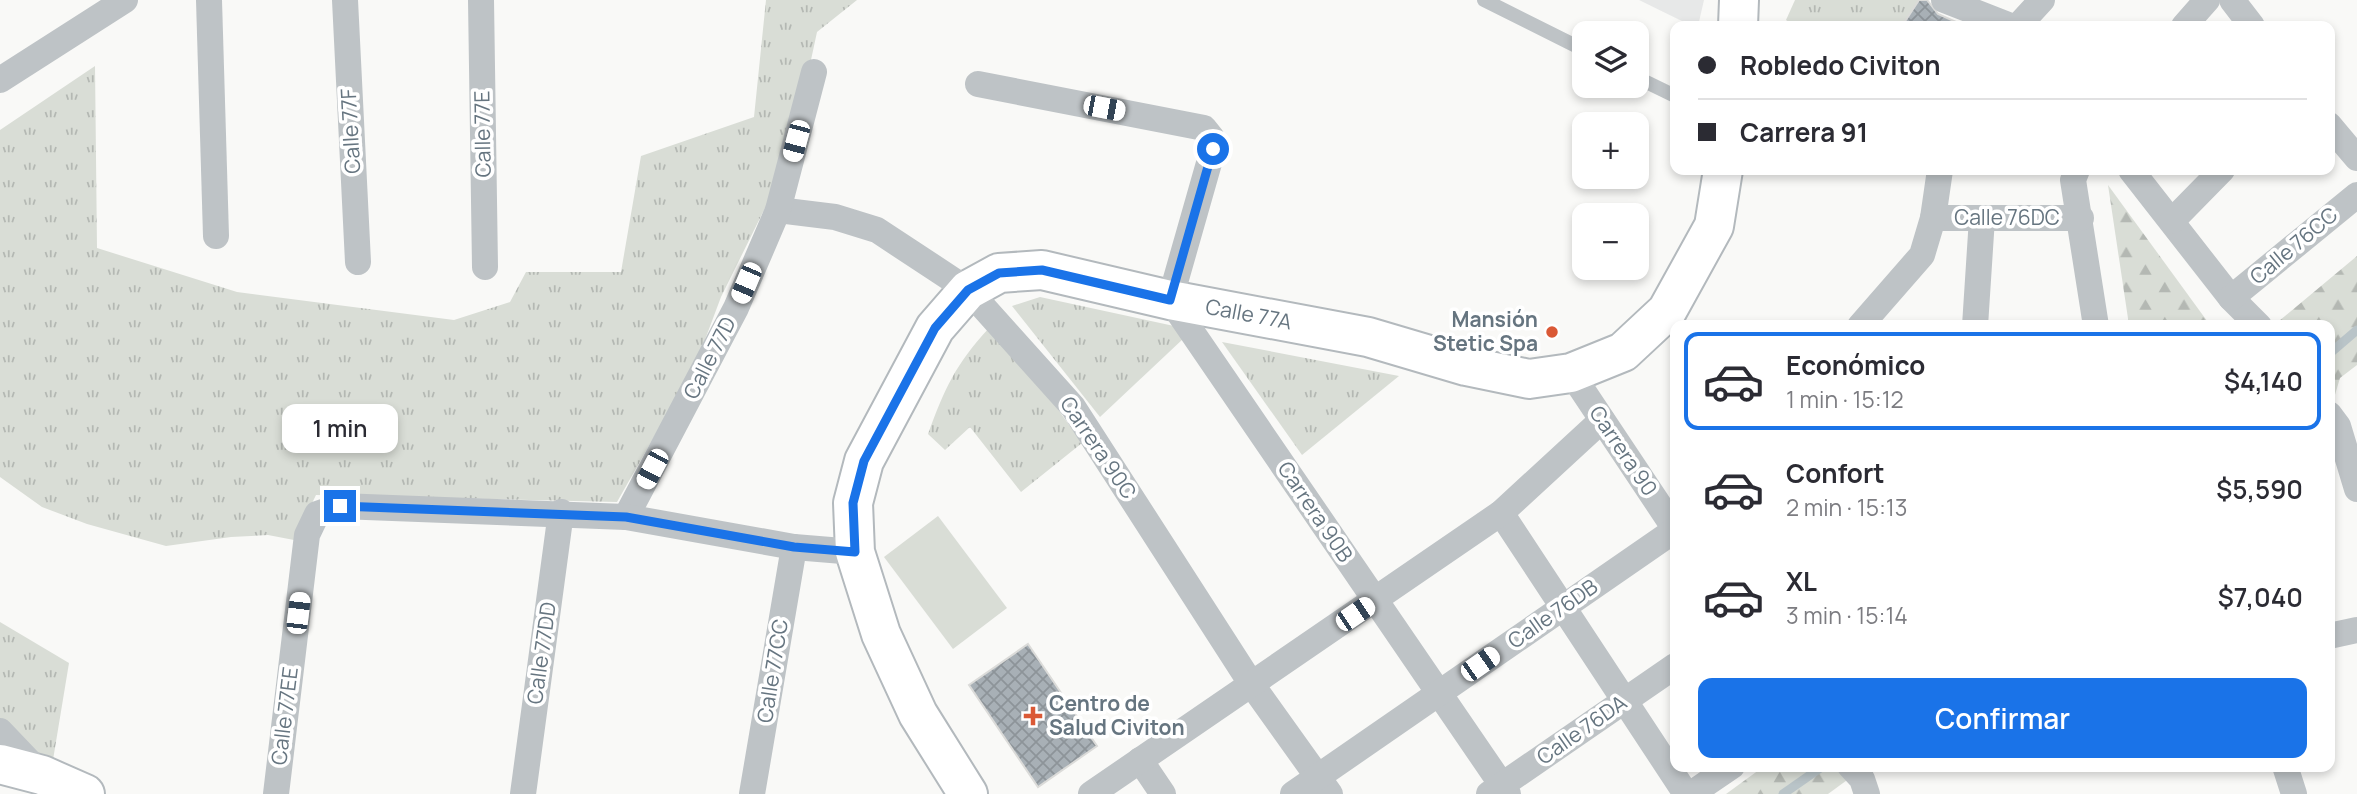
<!DOCTYPE html>
<html lang="es">
<head>
<meta charset="utf-8">
<style>
  :root { --surface:#fff; --page:#f7f7f7; --text:#2b2b33; --muted:#7c7c81; --line:#e1e1e2; --accent:#1a73e8 }
  body { margin:0; font-family:Manrope,sans-serif; background:var(--page); color:var(--text); height:100vh; display:flex; flex-direction:column; font-size:26px; white-space:nowrap }
  * { box-sizing:border-box; margin:0 }
  p { font-size:23px; color:var(--muted) }
  .icon { flex:none; width:38px; height:38px; fill:none; stroke:currentColor; stroke-width:2; stroke-linecap:round; stroke-linejoin:round }
  .map { position:relative; flex:1; overflow:hidden }
  .side { position:absolute; left:1670px; top:320px; width:665px; height:452px; display:flex; flex-direction:column; background:var(--surface); border-radius:14px; box-shadow:0 4px 10px #0003 }
  .side>* { flex:none }
  .top-card { position:absolute; left:1670px; top:21px; width:665px; height:154px; border-radius:14px; box-shadow:0 4px 10px #0003; display:grid; align-content:center; height:154px; padding:0 28px; background:var(--surface) }
  .controls { position:absolute; left:1572px; top:21px; display:grid; gap:14px }
  .controls a { display:grid; place-items:center; width:77px; height:77px; border-radius:14px; background:var(--surface); box-shadow:0 4px 10px #0003; font-size:35px }
  .end { position:absolute; width:32px; height:32px; margin:-16px; border:9px solid #1a73e8; background:#fff; box-shadow:0 0 0 4px #fff }
  .from { border-radius:50% }
  .bubble { position:absolute; height:49px; border-radius:14px; background:var(--surface); box-shadow:0 4px 10px #0003; font-size:23px; font-weight:600; line-height:49px; text-align:center }
  .car { position:absolute; width:21px; height:42px; margin:-21px -10px; border-radius:9px; box-shadow:0 0 5px 2px #0007; background:linear-gradient(#fff 24%,#345 0 40%,#fff 0 76%,#345 0 86%,#fff 0) }
  .top-card b { display:flex; align-items:center; gap:24px; height:66px; font-size:26px }
  .top-card b+b { border-top:2px solid var(--line) }
  .top-card i { width:18px; height:18px; background:var(--text) }
  ul { padding:12px 0 0; list-style:none }
  li { display:flex; align-items:center; gap:21px; height:98px; margin:0 14px 10px; padding:0 14px; border:4px solid transparent; border-radius:14px }
  li div { flex:1 }
  li b { display:block; font-size:26px }
  li em { font-style:normal; font-weight:600 }
  li.current { border-color:var(--accent) }
  li>.icon { width:63px; height:63px; stroke-width:1.5 }
  .button { display:flex; gap:14px; margin-top:auto; padding:14px 28px }
  .button a { flex:1; height:80px; border-radius:14px; background:var(--accent); color:#fff; font-size:28px; font-weight:600; line-height:80px; text-align:center }
  .map>svg:first-child { display:block }
  .built { fill:#e7e8e8 }
  .grass { fill:url(#grass-tufts) }
  .forest { fill:url(#forest-firs) }
  .pitch { fill:#d9ddd6 }
  .lines { fill:none; stroke-linecap:round; stroke-linejoin:round }
  .stream { stroke:#b9c4c8; stroke-width:9 }
  .building { fill:url(#building-cross-hatch); stroke:#dbdbd9; stroke-width:2 }
  .secondary-casing { stroke:#b3b9bd; stroke-width:42 }
  .lane { stroke:#bec3c6; stroke-width:14 }
  .street { stroke:#bec3c6; stroke-width:26 }
  .secondary { stroke:#fff; stroke-width:38 }
  .route { stroke:#1a73e8; stroke-width:9 }
  .poi-dot { fill:#da5936; stroke:#fff; stroke-width:2.5 }
  .labels { text-anchor:middle; stroke-width:7; stroke-linejoin:round; paint-order:stroke }
  .street-label { font-size:21px; fill:#667580; stroke:#fff }
  .poi-label { font-size:21px; font-weight:bold; fill:#667580; stroke:#fff; text-anchor:end }
</style>
</head>
<body>
<div class="map">
<svg width="2357" height="794" viewBox="0 0 2357 794">
  <defs>
    <pattern id="grass-tufts" width="24" height="20" patternUnits="userSpaceOnUse" patternTransform="scale(1.75)"><rect width="24" height="20" fill="#d9ddd6"/><path d="M3 7l-1-3M5 7V3M7 7l1-3M15 17l-1-3M17 17v-4M19 17l1-3" fill="none" stroke="#b4b8b3"/></pattern>
    <pattern id="forest-firs" width="22" height="20" patternUnits="userSpaceOnUse" patternTransform="scale(1.75)"><rect width="22" height="20" fill="#d9ddd6"/><path d="M5 1l3.5 6h-7zM16 11l3.5 6h-7z" fill="#b4b8b3"/></pattern>
    <pattern id="building-cross-hatch" width="8" height="8" patternUnits="userSpaceOnUse" patternTransform="scale(1.75)"><rect width="8" height="8" fill="#a8b0b6"/><path d="M0 0l8 8M0 8l8-8" fill="none" stroke="#8d9499"/></pattern>
  </defs>
  <rect width="100%" height="100%" fill="#f9f9f7"/>
  <path class="built" d="M 1639,0 L 1704,0 L 1698,26 L 1692,26 Z"/>
  <g class="grass">
    <path d="M 766,0 L 857,0 L 817,32 L 794,139 L 765,208 L 721,297 L 697,361 L 617,502 L 316,495 L 294,540 L 268,535 L 231,537 L 166,546 L 87,524 L 42,507 L 0,477 L 0,130 L 95,66 L 97,248 L 237,292 L 454,320 L 510,302 L 526,272 L 621,272 L 641,156 L 754,117 Z"/>
    <path d="M 1795,0 L 1919,0 L 1902,26 L 1794,26 L 1786,20 Z"/>
    <path d="M 1040,297 L 1174,326 L 1184,338 L 1100,417 L 1012,306 Z"/>
    <path d="M 989,328 L 1037,380 L 1082,443 L 1021,492 L 970,427 L 945,450 L 928,434 C 945,388 955,365 989,328 Z"/>
    <path d="M 1222,342 L 1399,376 L 1302,455 Z"/>
    <path d="M 0,622 L 69,663 L 51,772 L 0,718 Z"/>
  </g>
  <g class="forest">
    <path d="M 2108,185 L 2210,325 L 2129,325 Z"/>
    <path d="M 2357,256 L 2357,365 L 2340,378 L 2329,415 L 2329,326 L 2273,326 Z"/>
    <path d="M 1763,767 L 1865,767 L 1828,794 L 1726,794 Z"/>
  </g>
  <path class="pitch" d="M 938,516 L 1007,608 L 953,649 L 884,557 Z"/>
  <g class="lines">
    <g class="stream">
      <path d="M 2329,354 L 2357,330"/>
      <path d="M 1783,794 L 1823,766"/>
    </g>
  </g>
  <g class="building">
    <path d="M 1919,0 L 1927,0 L 1938,14 L 1965,26 L 1902,26 Z"/>
    <path d="M 1028,644 L 1097,746 L 1038,787 L 969,685 Z"/>
  </g>
  <g class="lines">
    <g class="secondary-casing">
      <g id="secondary">
        <path d="M 1738,26 L 1739,0"/>
        <path d="M 0,764 L 42,775 L 85,794"/>
        <path id="s1" d="M 968,794 L 918,714 L 881,634 L 855,552 L 853,503 L 864,461 L 935,328 L 968,290 L 999,273 L 1042,270 L 1170,300 L 1368,337 L 1466,366 L 1529,379 L 1571,373 L 1623,352 L 1667,311 L 1714,226 L 1723,170"/>
      </g>
    </g>
    <g class="lane">
      <path d="M 1484,0 L 1584,50"/>
      <path d="M 1636,77 L 1675,96"/>
    </g>
    <g class="street">
      <path d="M 209,0 L 216,236"/>
      <path d="M 345,0 L 358,262"/>
      <path d="M 481,0 L 485,267"/>
      <path d="M 1944,0 L 2011,26"/>
      <path d="M 2232,0 L 2252,26"/>
      <path d="M 2018,26 L 2042,0"/>
      <path d="M 2184,26 L 2207,0"/>
      <path d="M 0,80 L 125,0"/>
      <path d="M 978,84 L 1204,128 L 1212,138 L 1213,149 L 1170,300 L 1508,794"/>
      <path d="M 2329,125 L 2357,158"/>
      <path d="M 2077,170 L 2073,180 L 2096,326"/>
      <path d="M 2131,170 L 2231,298 L 2259,326"/>
      <path d="M 778,210 L 835,217 L 877,230 L 968,290 L 1073,407 L 1252,685 L 1330,794"/>
      <path d="M 1933,218 L 2081,218"/>
      <path d="M 2172,221 L 2222,170"/>
      <path d="M 2231,298 L 2357,195"/>
      <path d="M 1860,326 L 1922,255 L 1933,218 L 1940,170"/>
      <path d="M 1975,326 L 1982,218"/>
      <path d="M 1571,373 L 1675,529"/>
      <path d="M 2329,414 L 2338,426 L 2357,489"/>
      <path d="M 1501,513 L 1686,794"/>
      <path d="M 626,517 L 736,308 L 778,210 L 814,72"/>
      <path d="M 2329,636 L 2357,630"/>
      <path d="M 0,731 L 42,775"/>
      <path d="M 1140,760 L 1163,794"/>
      <path d="M 1850,766 L 1862,779 L 1867,794"/>
      <path d="M 2285,766 L 2294,794"/>
      <path d="M 276,794 L 307,535 L 317,514 L 340,506 L 626,517 L 794,547 L 855,552"/>
      <path d="M 523,794 L 561,512"/>
      <path d="M 752,794 L 794,547"/>
      <path d="M 1091,794 L 1501,513 L 1602,420"/>
      <path d="M 1293,794 L 1675,530"/>
      <path d="M 1489,794 L 1675,666"/>
      <path d="M 1691,794 L 1732,766"/>
    </g>
    <use href="#secondary" class="secondary"/>
  </g>
  <g class="lines">
    <path class="route" d="M 340,506 L 626,517 L 794,547 L 855,552 L 853,503 L 864,461 L 935,328 L 968,290 L 999,273 L 1042,270 L 1170,300 L 1213,149"/>
  </g>
  <g class="poi-dot">
    <circle cx="1552" cy="332" r="7"/>
    <path d="M1029.5 705.5h7v7h7v7h-7v7h-7v-7h-7v-7h7z"/>
  </g>
  <g class="labels">
    <g class="street-label">
      <text transform="translate(351 131) rotate(-93)" y="7">Calle 77F</text>
      <text transform="translate(483 134) rotate(-91)" y="7">Calle 77E</text>
      <text x="2007" y="225">Calle 76DC</text>
      <text transform="translate(2294 246) rotate(-40)" y="7">Calle 76CC</text>
      <text dy="7" stroke="none"><textPath href="#s1" startOffset="852">Calle 77A</textPath></text>
      <text transform="translate(710 358) rotate(-63)" y="7">Calle 77D</text>
      <text transform="translate(1098 448) rotate(56)" y="7">Carrera 90C</text>
      <text transform="translate(1623 451) rotate(56)" y="7">Carrera 90</text>
      <text transform="translate(1315 512) rotate(56)" y="7">Carrera 90B</text>
      <text transform="translate(1553 614) rotate(-35)" y="7">Calle 76DB</text>
      <text transform="translate(542 653) rotate(-82)" y="7">Calle 77DD</text>
      <text transform="translate(773 671) rotate(-81)" y="7">Calle 77CC</text>
      <text transform="translate(285 716) rotate(-83)" y="7">Calle 77EE</text>
      <text transform="translate(1582 730) rotate(-35)" y="7">Calle 76DA</text>
    </g>
    <g class="poi-label">
      <text x="1538" y="327">Mansión<tspan x="1538" dy="24">Stetic Spa</tspan></text>
      <text x="1049" y="711" text-anchor="start">Centro de<tspan x="1049" dy="24">Salud Civiton</tspan></text>
    </g>
  </g>
</svg>
<div class="controls">
<a><svg class="icon" aria-label="layers" viewBox="0 0 24 24"><path d="M12 4l9 5-9 5-9-5zM3 14l9 5 9-5"/></svg></a>
<a>+</a>
<a>−</a>
</div>
<i class="end from" style="left:1213px;top:149px"></i>
<i class="end" style="left:340px;top:506px"></i>
<div class="bubble" style="left:282px;top:404px;width:116px">1 min</div>
<i class="car" style="left:1104px;top:108px;rotate:101deg"></i>
<i class="car" style="left:796px;top:141px;rotate:195deg"></i>
<i class="car" style="left:746px;top:283px;rotate:203deg"></i>
<i class="car" style="left:652px;top:469px;rotate:208deg"></i>
<i class="car" style="left:298px;top:613px;rotate:7deg"></i>
<i class="car" style="left:1355px;top:614px;rotate:56deg"></i>
<i class="car" style="left:1480px;top:664px;rotate:55deg"></i>
<div class="top-card">
<b><i class="from"></i>Robledo Civiton</b>
<b><i></i>Carrera 91</b>
</div>
<section class="side">
<ul>
<li class="current"><svg class="icon" aria-label="car" viewBox="0 0 24 24"><path d="M5 17H2v-5l4-1 3-4h7l3 4 3 1v5h-3M9 17h6M6 11h13"/><circle cx="7" cy="17" r="2"/><circle cx="17" cy="17" r="2"/></svg><div><b>Económico</b><p>1 min · 15:12</p></div><em>$4,140</em></li>
<li><svg class="icon" aria-label="car" viewBox="0 0 24 24"><path d="M5 17H2v-5l4-1 3-4h7l3 4 3 1v5h-3M9 17h6M6 11h13"/><circle cx="7" cy="17" r="2"/><circle cx="17" cy="17" r="2"/></svg><div><b>Confort</b><p>2 min · 15:13</p></div><em>$5,590</em></li>
<li><svg class="icon" aria-label="car" viewBox="0 0 24 24"><path d="M5 17H2v-5l4-1 3-4h7l3 4 3 1v5h-3M9 17h6M6 11h13"/><circle cx="7" cy="17" r="2"/><circle cx="17" cy="17" r="2"/></svg><div><b>XL</b><p>3 min · 15:14</p></div><em>$7,040</em></li>
</ul>
<div class="button"><a>Confirmar</a></div>
</section>
</div>
</body>
</html>
